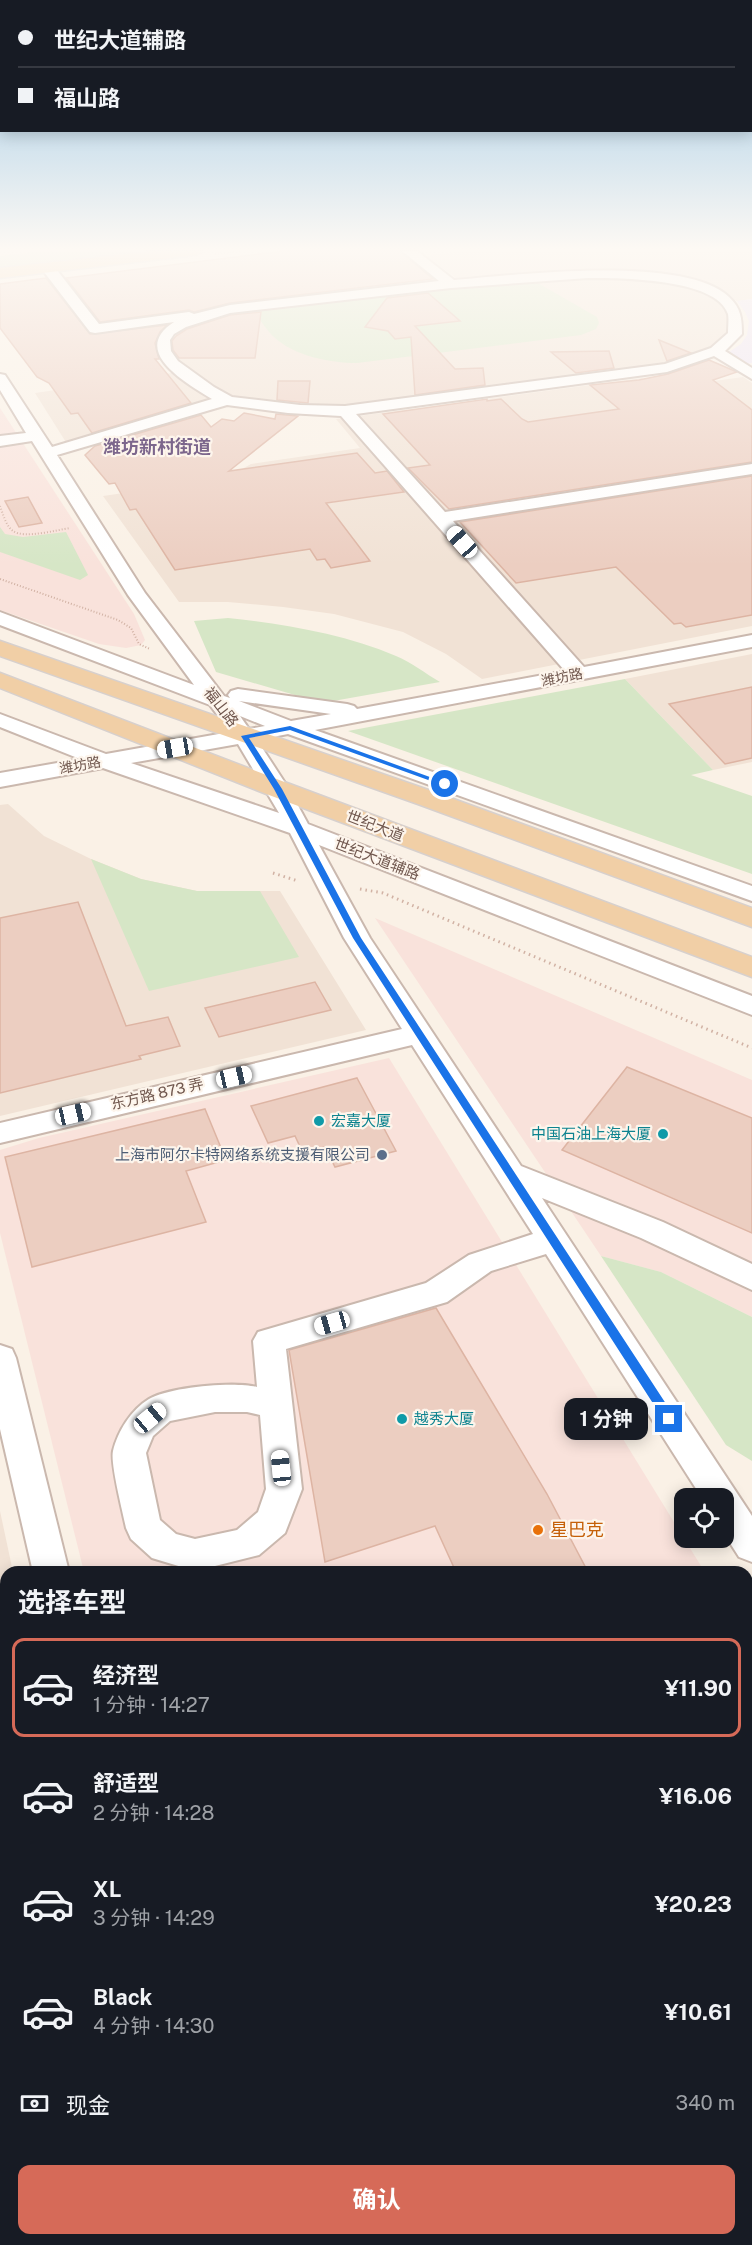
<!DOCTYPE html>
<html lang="zh">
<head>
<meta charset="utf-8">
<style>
  :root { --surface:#171b24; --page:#242831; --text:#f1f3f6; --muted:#9ea1a6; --line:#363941; --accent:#d66a58 }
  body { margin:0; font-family:"Public Sans","Noto Sans SC",sans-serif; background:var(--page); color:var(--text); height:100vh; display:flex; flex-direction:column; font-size:22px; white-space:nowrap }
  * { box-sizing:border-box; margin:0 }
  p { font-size:20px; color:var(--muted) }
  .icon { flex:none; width:33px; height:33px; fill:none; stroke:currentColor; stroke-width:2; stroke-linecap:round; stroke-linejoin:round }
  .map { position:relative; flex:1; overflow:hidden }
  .details { position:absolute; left:0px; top:1566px; width:753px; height:680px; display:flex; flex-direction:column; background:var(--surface); border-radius:18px 18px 0 0; box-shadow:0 3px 15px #0003 }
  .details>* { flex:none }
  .hud { position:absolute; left:0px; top:0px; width:753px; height:132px; box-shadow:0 3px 15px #0003; display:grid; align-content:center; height:132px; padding:0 18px; background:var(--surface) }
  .buttons { position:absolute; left:674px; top:1488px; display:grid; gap:12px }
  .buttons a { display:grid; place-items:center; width:60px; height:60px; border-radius:12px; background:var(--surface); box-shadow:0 3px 15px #0003; font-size:30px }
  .end { position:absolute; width:27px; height:27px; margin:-14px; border:8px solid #1a73e8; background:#fff; box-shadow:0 0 0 3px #fff }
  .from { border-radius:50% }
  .bubble { position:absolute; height:42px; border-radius:12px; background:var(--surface); box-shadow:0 3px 15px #0003; font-size:20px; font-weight:700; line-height:42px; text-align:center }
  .car { position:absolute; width:18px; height:36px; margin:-18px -9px; border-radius:8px; box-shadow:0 0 4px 2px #0007; background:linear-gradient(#fff 24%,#345 0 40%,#fff 0 76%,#345 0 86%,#fff 0) }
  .hud b { display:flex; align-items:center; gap:21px; height:57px; font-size:22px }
  .hud b+b { border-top:2px solid var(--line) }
  .hud i { width:15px; height:15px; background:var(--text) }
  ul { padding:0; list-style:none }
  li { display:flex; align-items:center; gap:18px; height:99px; margin:0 12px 9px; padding:0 6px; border:3px solid transparent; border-radius:12px }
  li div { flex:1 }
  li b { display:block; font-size:22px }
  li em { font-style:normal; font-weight:700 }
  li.active { border-color:var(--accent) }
  li>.icon { width:54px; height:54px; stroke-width:1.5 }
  h2 { padding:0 18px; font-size:27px; line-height:72px }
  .pay { display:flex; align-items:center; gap:15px; height:66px; padding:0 18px; font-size:22px }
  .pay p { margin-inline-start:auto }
  .primary-button { display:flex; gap:12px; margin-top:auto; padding:12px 18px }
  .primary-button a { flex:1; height:69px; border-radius:12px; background:var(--accent); color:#fff; font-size:24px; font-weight:700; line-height:69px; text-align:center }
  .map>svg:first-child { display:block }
  .residential { fill:#f1e2d5 }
  .commercial { fill:#f9e2db }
  .education { fill:#ede3f6 }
  .green { fill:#d6e6c6 }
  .building { fill:#eccec1; stroke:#ddb4a3; stroke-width:1.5 }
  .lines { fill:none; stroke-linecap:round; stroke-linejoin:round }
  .minor-casing { stroke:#cab8ae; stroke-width:4 }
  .major-casing { stroke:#d7d0cd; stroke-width:3 }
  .path-far1 { stroke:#d1b2a4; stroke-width:2; stroke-dasharray:1 2; stroke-linecap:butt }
  .path { stroke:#d1b2a4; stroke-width:3; stroke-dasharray:1.5 4; stroke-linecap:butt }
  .minor { fill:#fff; fill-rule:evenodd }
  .major { fill:#f1cfa6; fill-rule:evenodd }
  .route { fill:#1a73e8 }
  .culture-dot { fill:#0f9aa8; stroke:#fdf5ec; stroke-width:2 }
  .service-dot { fill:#5c6f8a; stroke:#fdf5ec; stroke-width:2 }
  .food-dot { fill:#e8710a; stroke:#fdf5ec; stroke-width:2 }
  .labels { text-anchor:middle; stroke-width:4.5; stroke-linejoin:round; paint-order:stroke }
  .far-street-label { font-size:14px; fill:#70574e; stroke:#fdf5ec }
  .street-label { font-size:15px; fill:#70574e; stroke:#fdf5ec }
  .culture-label { font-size:15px; fill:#0d838f; stroke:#fdf5ec; text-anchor:start }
  .service-label { font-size:15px; fill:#4e5e75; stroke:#fdf5ec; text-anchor:end }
  .far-district-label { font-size:18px; font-weight:bold; fill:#7c668c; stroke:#fdf5ec }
  .near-food-label { font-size:18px; fill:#c56008; stroke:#fdf5ec; text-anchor:start }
</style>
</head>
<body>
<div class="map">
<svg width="752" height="2245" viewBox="0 0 752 2245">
  <rect width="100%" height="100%" fill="#faf1e6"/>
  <g class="residential">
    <path d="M 462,251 L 752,251 L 752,299 L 737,301 L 722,293 L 674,282 L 709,294 L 723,302 L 731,314 L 729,333 L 710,349 L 661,366 L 347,407 L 290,406 L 231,396 L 191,372 L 175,357 L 171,343 L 180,328 L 234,312 L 466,285 L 426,256 Z"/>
    <path d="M 172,373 L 219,402 L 69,447 L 35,393 Z"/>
    <path d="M 743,377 L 752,383 L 752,626 L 482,679 L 446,654 L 403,632 L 334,614 L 283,607 L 228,602 L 179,602 L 103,496 L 226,478 L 251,464 L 360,448 L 336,419 L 642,378 L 656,389 Z"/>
    <path d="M 752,654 L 752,762 L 713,770 L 625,679 Z"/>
    <path d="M 8,804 L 44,836 L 91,859 L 141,879 L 197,891 L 280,891 L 366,1030 L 0,1116 L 0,805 Z"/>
    <path d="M 0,1511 L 13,1572 L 6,1572 L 6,1915 L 0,1917 Z"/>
  </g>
  <g class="commercial">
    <path d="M 0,408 L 134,614 L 145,640 L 141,645 L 126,648 L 99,644 L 0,610 Z"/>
    <path d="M 375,918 L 752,1080 L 752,1317 L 661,1272 L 601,1256 Z"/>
    <path d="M 389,1058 L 701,1566 L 702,1572 L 84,1572 L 0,1233 L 0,1150 L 39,1138 Z"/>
    <path d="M 747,1791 L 752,1793 L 752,2245 L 0,2245 L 0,1988 L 6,1986 L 6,2240 L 747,2240 Z"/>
  </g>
  <path class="education" d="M 752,299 L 752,363 L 747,364 L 729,352 L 741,344 L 747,335 L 749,321 L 745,312 L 737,301 Z"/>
  <g class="green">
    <path d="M 43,251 L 158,251 L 0,269 L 0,256 Z"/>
    <path d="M 536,282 L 597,317 L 599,323 L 596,329 L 581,335 L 357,363 C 330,363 294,356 274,337 C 266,330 260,319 254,311 L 457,288 Z"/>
    <path d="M 0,527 L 5,534 L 23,537 L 66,532 L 88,575 L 80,580 L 0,552 Z"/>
    <path d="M 228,618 C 284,624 344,634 396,656 C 411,662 426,674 440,682 L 322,703 L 216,672 L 194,621 Z"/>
    <path d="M 625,679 L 713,770 L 691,775 L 752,796 L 752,874 L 348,731 Z"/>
    <path d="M 91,859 L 141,879 L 197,891 L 260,891 L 299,957 L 149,991 Z"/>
    <path d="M 601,1256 L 661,1272 L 752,1317 L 752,1461 L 726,1445 Z"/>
  </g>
  <g class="building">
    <path d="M 284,251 L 400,251 L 433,279 L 230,303 L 194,312 L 189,310 L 100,322 L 66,278 Z"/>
    <path d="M 46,278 L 90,334 L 167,325 L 160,332 L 155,343 L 159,359 L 155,359 L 191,403 L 92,433 L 78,413 L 71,414 L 49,383 L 37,377 L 0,328 L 0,284 Z"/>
    <path d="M 428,293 L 460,321 L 415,326 L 455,369 L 483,368 L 485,385 L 415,395 L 411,337 L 395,339 L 388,331 L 365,327 L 387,298 Z"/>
    <path d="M 261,312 L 255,358 L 179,358 L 173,350 L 172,341 L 176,336 L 187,329 L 230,315 Z"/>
    <path d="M 659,340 L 691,353 L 667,361 Z"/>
    <path d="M 609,351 L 614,368 L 576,373 L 551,352 Z"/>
    <path d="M 709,360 L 737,372 L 713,380 L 752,410 L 752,462 L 449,509 L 408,468 L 430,465 L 383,414 L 487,399 L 487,401 L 501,399 L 522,419 L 528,422 L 619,409 L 590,385 L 639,380 L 668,374 Z"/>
    <path d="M 278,381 L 310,381 L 308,403 L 277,400 Z"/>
    <path d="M 244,413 L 275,419 L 276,414 L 298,416 L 229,471 L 357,453 L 375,473 L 387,471 L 404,492 L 326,503 L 370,561 L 331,568 L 325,559 L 317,560 L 310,549 L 175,570 L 136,509 L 130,510 L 115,483 L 109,484 L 85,455 L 95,446 L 201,415 L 211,427 L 222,419 L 234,421 Z"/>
    <path d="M 752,476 L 752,615 L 686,627 L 681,623 L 674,624 L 616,567 L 516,583 L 460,522 Z"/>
    <path d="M 28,497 L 42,523 L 19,527 L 5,501 Z"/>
    <path d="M 752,687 L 752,758 L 725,764 L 669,704 Z"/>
    <path d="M 78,902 L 126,1026 L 168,1017 L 180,1046 L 139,1056 L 141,1059 L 0,1093 L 0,918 Z"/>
    <path d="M 315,982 L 331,1010 L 219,1037 L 205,1008 Z"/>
    <path d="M 627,1067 L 752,1118 L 752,1233 L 562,1150 Z"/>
    <path d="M 357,1078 L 396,1151 L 335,1167 L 325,1147 L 303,1153 L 295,1136 L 268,1143 L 251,1106 Z"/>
    <path d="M 205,1109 L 226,1160 L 186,1171 L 206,1222 L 32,1267 L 5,1157 Z"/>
    <path d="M 436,1308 L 547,1494 L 588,1572 L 456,1572 L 435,1526 L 325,1562 L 289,1350 Z"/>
  </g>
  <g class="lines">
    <g class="minor-casing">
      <g id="minor">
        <path d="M 402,251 L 417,251 L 454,280 C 514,275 685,254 729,297 C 741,308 742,319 742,334 L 725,351 L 752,368 L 752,379 L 714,356 L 667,372 L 356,414 L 445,512 L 752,464 L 752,474 L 453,521 L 584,667 L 752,635 L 752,647 L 315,730 L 752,886 L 752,901 L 288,734 L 257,740 L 289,789 L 308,824 L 752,996 L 752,1015 L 319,845 L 370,938 L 521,1166 L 663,1222 L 752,1264 L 752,1290 L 641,1238 L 542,1198 L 752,1516 L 752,1562 L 739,1557 L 723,1532 L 723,1498 L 702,1498 L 546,1254 L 491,1271 L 447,1302 L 286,1349 L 302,1489 L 285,1533 L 259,1555 L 195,1571 L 152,1558 L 131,1539 L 126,1528 C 123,1513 110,1463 113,1451 C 118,1431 131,1410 149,1399 C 169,1387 234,1381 257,1387 L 253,1341 L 258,1332 L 426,1283 L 469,1255 L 533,1234 L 412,1045 L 0,1143 L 0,1123 L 402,1029 L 344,938 L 290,833 L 103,768 L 0,787 L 0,773 L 80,759 L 0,727 L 0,714 L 106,754 L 230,732 L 210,705 L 0,625 L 0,612 L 194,685 L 128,595 L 32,441 L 0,446 L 0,436 L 26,433 L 0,390 L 0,374 L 5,375 L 52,447 L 212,399 C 186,383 129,351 174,322 L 95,333 L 90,332 L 41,268 L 48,264 L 53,265 L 99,324 L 189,312 L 194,314 L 230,305 L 439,281 ZM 588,278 C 619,278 716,278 728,314 C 729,319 728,327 728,333 L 711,348 L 665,364 L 345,406 L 300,405 L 232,397 L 214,387 L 178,361 L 171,351 L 170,340 L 174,334 L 186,327 L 230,313 L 451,288 ZM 227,405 L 288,413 L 341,416 L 565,671 L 357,709 L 354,706 L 347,704 L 238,689 L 231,691 L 228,695 L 230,698 L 224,696 L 145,593 L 57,455 ZM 239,701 L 331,714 L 291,721 ZM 240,716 L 265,726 L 249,729 ZM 238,744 L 279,813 L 131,763 ZM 215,1412 L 247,1412 L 260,1415 L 266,1489 L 258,1512 L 237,1530 L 195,1539 L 176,1534 L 160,1520 L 146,1453 L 153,1436 L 170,1421 Z"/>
        <path d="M 0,1345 L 12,1349 L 16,1358 L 69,1572 L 33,1572 L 0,1429 Z"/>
        <path d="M 752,1657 L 752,1693 L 747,1695 L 747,1659 Z"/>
        <path d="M 6,1931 L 6,1975 L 0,1977 L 0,1933 Z"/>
        <path d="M 6,2097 L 6,2143 L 0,2145 L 0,2099 Z"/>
        <path d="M 235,2240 L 283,2240 L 284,2245 L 236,2245 Z"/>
        <path d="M 317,2240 L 365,2240 L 367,2245 L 319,2245 Z"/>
      </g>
    </g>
    <g class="major-casing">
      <g id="major">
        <path d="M 153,251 L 203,251 L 196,255 L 0,278 L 0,268 Z"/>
        <path d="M 0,641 L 437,793 L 752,908 L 752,927 L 418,804 L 0,656 Z"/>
        <path d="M 0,673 L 287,783 L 752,957 L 752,977 L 269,795 L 0,688 Z"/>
      </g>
    </g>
    <g class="path-far1">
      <path d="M 215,254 L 242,251"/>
      <path d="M 0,506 C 3,514 6,526 13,531 C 24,539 57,530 70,528"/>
      <path d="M 0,579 L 118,620 L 131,628 L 139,644 L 150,649"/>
    </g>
    <g class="path">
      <path d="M 273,873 L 298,881"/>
      <path d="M 360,889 L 383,893 L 752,1048"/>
    </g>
    <use href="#minor" class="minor"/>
    <use href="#major" class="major"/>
  </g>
  <linearGradient id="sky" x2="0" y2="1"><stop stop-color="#97c5e5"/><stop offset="0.44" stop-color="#fdf9f4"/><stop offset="1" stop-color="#fdf9f4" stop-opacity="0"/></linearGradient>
  <rect width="752" height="566" fill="url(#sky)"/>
  <path class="route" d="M 290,726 L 449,784 L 442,785 L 290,730 L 249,738 L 282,789 L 361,938 L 674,1416 L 674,1422 L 665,1422 L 353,938 L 274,789 L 241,736 Z"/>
  <g class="culture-dot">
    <circle cx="319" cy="1121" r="6"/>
    <circle cx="663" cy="1134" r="6"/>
    <circle cx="402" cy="1419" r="6"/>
  </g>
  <circle class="service-dot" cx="382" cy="1155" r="6"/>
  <circle class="food-dot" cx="538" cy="1530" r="6"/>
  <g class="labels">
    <g class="far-street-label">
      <text transform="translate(562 677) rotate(-11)" y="5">潍坊路</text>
      <text transform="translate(80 765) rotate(-10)" y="5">潍坊路</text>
    </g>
    <g class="street-label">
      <text transform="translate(221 707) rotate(52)" y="5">福山路</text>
      <text transform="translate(375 826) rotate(21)" y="5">世纪大道</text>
      <text transform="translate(377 859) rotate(21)" y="5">世纪大道辅路</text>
      <text transform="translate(157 1094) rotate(-13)" y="5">东方路 873 弄</text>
    </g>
    <g class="culture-label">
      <text x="331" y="1126">宏嘉大厦</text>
      <text x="651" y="1139" text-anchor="end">中国石油上海大厦</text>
      <text x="414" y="1424">越秀大厦</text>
    </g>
    <g class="service-label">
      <text x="370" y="1160">上海市阿尔卡特网络系统支援有限公司</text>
    </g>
    <g class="far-district-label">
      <text x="157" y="453">潍坊新村街道</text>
    </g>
    <g class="near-food-label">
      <text x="550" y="1536">星巴克</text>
    </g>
  </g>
</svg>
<div class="buttons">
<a><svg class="icon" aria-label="locate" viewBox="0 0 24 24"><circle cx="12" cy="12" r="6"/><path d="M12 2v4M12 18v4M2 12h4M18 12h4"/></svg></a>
</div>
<i class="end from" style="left:445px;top:784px"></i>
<i class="end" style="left:669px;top:1419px"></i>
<div class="bubble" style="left:564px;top:1398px;width:84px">1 分钟</div>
<i class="car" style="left:462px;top:542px;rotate:318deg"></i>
<i class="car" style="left:175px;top:748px;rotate:260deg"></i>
<i class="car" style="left:234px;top:1077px;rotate:77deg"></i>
<i class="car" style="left:73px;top:1114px;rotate:77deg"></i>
<i class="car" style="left:332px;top:1323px;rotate:254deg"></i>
<i class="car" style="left:150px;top:1418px;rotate:50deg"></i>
<i class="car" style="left:281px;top:1468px;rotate:354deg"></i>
<div class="hud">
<b><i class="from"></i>世纪大道辅路</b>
<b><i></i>福山路</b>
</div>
<section class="details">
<h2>选择车型</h2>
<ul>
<li class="active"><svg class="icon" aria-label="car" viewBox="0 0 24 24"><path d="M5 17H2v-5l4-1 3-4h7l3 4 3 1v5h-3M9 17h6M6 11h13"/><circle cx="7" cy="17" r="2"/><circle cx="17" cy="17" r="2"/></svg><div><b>经济型</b><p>1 分钟 · 14:27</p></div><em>¥11.90</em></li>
<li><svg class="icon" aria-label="car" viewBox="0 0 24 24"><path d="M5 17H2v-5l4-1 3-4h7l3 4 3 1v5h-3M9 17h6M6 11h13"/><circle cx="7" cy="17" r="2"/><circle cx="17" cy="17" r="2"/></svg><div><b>舒适型</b><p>2 分钟 · 14:28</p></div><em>¥16.06</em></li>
<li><svg class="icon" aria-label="car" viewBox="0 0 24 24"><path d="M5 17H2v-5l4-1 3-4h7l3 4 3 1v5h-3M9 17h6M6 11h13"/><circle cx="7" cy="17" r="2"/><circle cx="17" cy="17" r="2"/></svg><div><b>XL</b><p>3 分钟 · 14:29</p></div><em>¥20.23</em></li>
<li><svg class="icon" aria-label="car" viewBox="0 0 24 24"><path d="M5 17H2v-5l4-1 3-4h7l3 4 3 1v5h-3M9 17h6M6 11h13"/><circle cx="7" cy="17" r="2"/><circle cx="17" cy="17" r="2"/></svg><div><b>Black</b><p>4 分钟 · 14:30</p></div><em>¥10.61</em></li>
</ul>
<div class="pay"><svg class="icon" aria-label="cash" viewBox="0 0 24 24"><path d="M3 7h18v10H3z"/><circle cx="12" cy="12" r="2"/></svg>现金<p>340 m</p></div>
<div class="primary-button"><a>确认</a></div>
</section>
</div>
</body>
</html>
